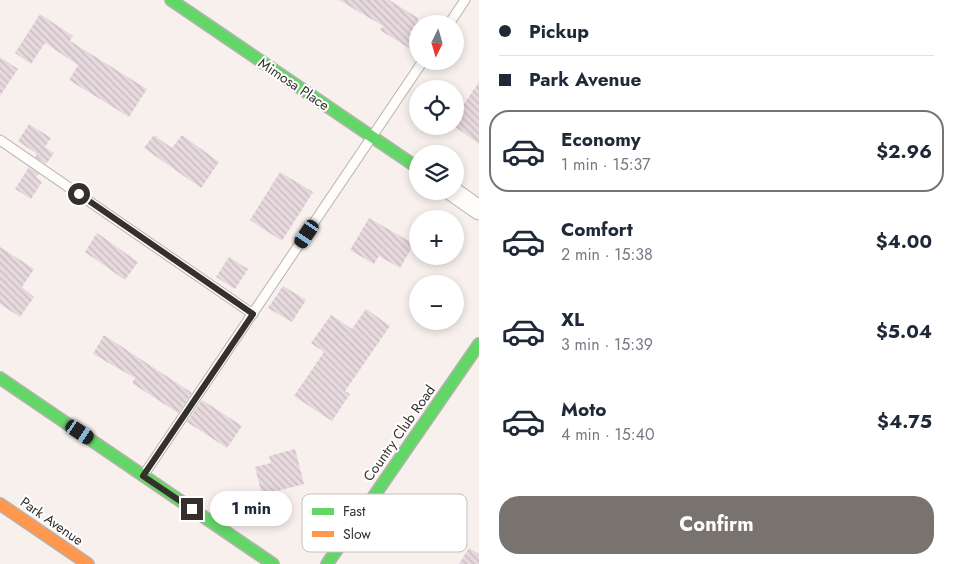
<!DOCTYPE html>
<html lang="en">
<head>
<meta charset="utf-8">
<style>
  :root { --surface:#fff; --page:#f2f2f3; --text:#1f2937; --muted:#747a83; --line:#e0e1e3; --accent:#79736f }
  body { margin:0; font-family:Jost,sans-serif; background:var(--page); color:var(--text); height:100vh; display:flex; flex-direction:column; font-size:19px; white-space:nowrap }
  * { box-sizing:border-box; margin:0 }
  p { font-size:16px; color:var(--muted) }
  .icon { flex:none; width:28px; height:28px; fill:none; stroke:currentColor; stroke-width:2; stroke-linecap:round; stroke-linejoin:round }
  .map { position:relative; flex:1; overflow:hidden }
  .details { display:flex; flex-direction:column; background:var(--surface); width:475px }
  .details>* { flex:none }
  .hud { display:grid; align-content:center; height:110px; padding:0 20px; background:var(--surface) }
  .needle { width:32px; rotate:185deg }
  .fabs { position:absolute; left:409px; top:15px; display:grid; gap:10px }
  .fabs a { display:grid; place-items:center; width:55px; height:55px; border-radius:50%; background:var(--surface); box-shadow:0 2px 8px #0003; font-size:25px }
  .end { position:absolute; width:22px; height:22px; margin:-11px; border:6px solid #35302c; background:#fff; box-shadow:0 0 0 2px #fff }
  .from { border-radius:50% }
  .bubble { position:absolute; height:35px; border-radius:18px; background:var(--surface); box-shadow:0 2px 8px #0003; font-size:16px; font-weight:700; line-height:35px; text-align:center }
  .car { position:absolute; width:15px; height:30px; margin:-15px -8px; border-radius:6px; box-shadow:0 0 4px 1px #0007; background:linear-gradient(#222 24%,#8ab4d8 0 40%,#222 0 76%,#8ab4d8 0 86%,#222 0) }
  .hud b { display:flex; align-items:center; gap:18px; height:48px; font-size:19px }
  .hud b+b { border-top:1px solid var(--line) }
  .hud i { width:12px; height:12px; background:var(--text) }
  ul { padding:0; list-style:none }
  li { display:flex; align-items:center; gap:15px; height:82px; margin:0 10px 8px; padding:0 10px; border:2px solid transparent; border-radius:20px }
  li div { flex:1 }
  li b { display:block; font-size:19px }
  li em { font-style:normal; font-weight:700 }
  li.active { border-color:var(--accent) }
  li>.icon { width:45px; height:45px; stroke-width:1.5 }
  .primary-button { display:flex; gap:10px; margin-top:auto; padding:10px 20px }
  .primary-button a { flex:1; height:58px; border-radius:20px; background:var(--accent); color:#fff; font-size:20px; font-weight:700; line-height:58px; text-align:center }
  main { display:flex; flex:1; min-height:0 }
  .map>svg:first-child { display:block }
  .building { fill:url(#building-back-hatch) }
  .lines { fill:none; stroke-linecap:round; stroke-linejoin:round }
  .lane-casing { stroke:#b8b2af; stroke-width:11 }
  .street-casing { stroke:#b8b2af; stroke-width:21 }
  .fast-casing { stroke:#b8b2af; stroke-width:14 }
  .slow-casing { stroke:#b8b2af; stroke-width:14 }
  .lane { stroke:#fefdfc; stroke-width:9 }
  .street { stroke:#fefdfc; stroke-width:19 }
  .fast { stroke:#63d668; stroke-width:11 }
  .slow { stroke:#ff974d; stroke-width:11 }
  .route { stroke:#35302c; stroke-width:6 }
  .labels { text-anchor:middle; stroke-width:4; stroke-linejoin:round; paint-order:stroke }
  .street-label { font-size:14px; fill:#35302c; stroke:#fff }
  .key { fill:#fff; stroke:#c2c1c0; stroke-width:1 }
  .key-label { font-size:14px; fill:#35302c }
</style>
</head>
<body>
<main>
<div class="map">
<svg width="479" height="564" viewBox="0 0 479 564">
  <defs>
    <pattern id="building-back-hatch" width="6" height="6" patternUnits="userSpaceOnUse" patternTransform="scale(1.25)"><rect width="6" height="6" fill="#e6d8dd"/><path d="M-1 5l2 2M0 0l6 6M5-1l2 2" fill="none" stroke="#c6babe"/></pattern>
  </defs>
  <rect width="100%" height="100%" fill="#f8f0ec"/>
  <g class="building">
    <path d="M 339,0 L 389,0 L 418,18 L 418,42 L 412,50 L 380,30 L 383,26 Z"/>
    <path d="M 40,14 L 73,36 L 70,41 L 147,89 L 129,117 L 69,80 L 78,65 L 45,43 L 31,64 L 15,53 Z"/>
    <path d="M 0,57 L 18,69 L 0,96 Z"/>
    <path d="M 479,82 L 479,144 L 454,126 L 455,117 Z"/>
    <path d="M 29,124 L 51,138 L 45,147 L 54,153 L 46,164 L 35,157 L 37,154 L 18,141 Z"/>
    <path d="M 154,135 L 172,148 L 182,135 L 219,162 L 201,188 L 144,148 Z"/>
    <path d="M 29,167 L 39,174 L 36,177 L 42,182 L 31,199 L 15,189 Z"/>
    <path d="M 280,172 L 313,192 L 282,241 L 250,220 Z"/>
    <path d="M 369,218 L 414,244 L 400,268 L 379,256 L 374,264 L 350,250 Z"/>
    <path d="M 97,233 L 138,262 L 125,280 L 85,252 Z"/>
    <path d="M 0,247 L 34,269 L 22,287 L 34,297 L 20,317 L 0,304 Z"/>
    <path d="M 229,257 L 248,269 L 235,289 L 216,277 Z"/>
    <path d="M 283,286 L 306,300 L 292,322 L 268,308 Z"/>
    <path d="M 366,309 L 390,326 L 345,391 L 350,394 L 332,421 L 294,396 L 324,352 L 311,343 L 331,315 L 352,329 Z"/>
    <path d="M 104,335 L 192,393 L 178,413 L 132,383 L 135,378 L 93,354 Z"/>
    <path d="M 202,400 L 242,426 L 227,448 L 187,422 Z"/>
    <path d="M 295,449 L 304,484 L 262,495 L 255,467 L 271,463 L 269,456 Z"/>
    <path d="M 469,548 L 479,554 L 479,564 L 459,564 Z"/>
  </g>
  <g class="lines">
    <g class="lane-casing">
      <g id="lane">
        <path d="M 449,24 L 465,0"/>
        <path d="M 0,140 L 253,314"/>
        <path d="M 145,473 L 423,61"/>
      </g>
    </g>
    <g class="street-casing">
      <path id="street" d="M 452,191 L 479,210"/>
    </g>
    <g class="fast-casing">
      <g id="fast">
        <path d="M 171,0 L 418,168"/>
        <path d="M 0,378 L 273,564"/>
        <path d="M 327,564 L 479,344"/>
      </g>
    </g>
    <g class="slow-casing">
      <path id="slow" d="M 0,504 L 88,564"/>
    </g>
    <use href="#lane" class="lane"/>
    <use href="#street" class="street"/>
    <use href="#fast" class="fast"/>
    <use href="#slow" class="slow"/>
  </g>
  <g class="lines">
    <path class="route" d="M 79,194 L 253,314 L 143,476 L 192,509"/>
  </g>
  <g class="labels">
    <g class="street-label">
      <text transform="translate(294 84) rotate(34)" y="5">Mimosa Place</text>
      <text transform="translate(399 433) rotate(-55)" y="5">Country Club Road</text>
      <text transform="translate(52 521) rotate(35)" y="5">Park Avenue</text>
    </g>
  </g>
  <rect x="302" y="494" width="165" height="58" rx="8" class="key"/>
  <rect x="312" y="508" width="22" height="7" fill="#63d668"/>
  <rect x="312" y="531" width="22" height="6" fill="#ff974d"/>
  <g class="key-label">
    <text x="343" y="516">Fast</text>
    <text x="343" y="539">Slow</text>
  </g>
</svg>
<div class="fabs">
<a><svg class="needle" viewBox="-14 -14 28 28"><path d="M0-13l5 13h-10z" fill="#e53935"/><path d="M0 13l5-13h-10z" fill="#747a83"/></svg></a>
<a><svg class="icon" aria-label="locate" viewBox="0 0 24 24"><circle cx="12" cy="12" r="6"/><path d="M12 2v4M12 18v4M2 12h4M18 12h4"/></svg></a>
<a><svg class="icon" aria-label="layers" viewBox="0 0 24 24"><path d="M12 4l9 5-9 5-9-5zM3 14l9 5 9-5"/></svg></a>
<a>+</a>
<a>−</a>
</div>
<i class="end from" style="left:79px;top:194px"></i>
<i class="end" style="left:192px;top:509px"></i>
<div class="bubble" style="left:210px;top:491px;width:82px">1 min</div>
<i class="car" style="left:307px;top:234px;rotate:214deg"></i>
<i class="car" style="left:80px;top:432px;rotate:124deg"></i>
</div>
<section class="details">
<div class="hud">
<b><i class="from"></i>Pickup</b>
<b><i></i>Park Avenue</b>
</div>
<ul>
<li class="active"><svg class="icon" aria-label="car" viewBox="0 0 24 24"><path d="M5 17H2v-5l4-1 3-4h7l3 4 3 1v5h-3M9 17h6M6 11h13"/><circle cx="7" cy="17" r="2"/><circle cx="17" cy="17" r="2"/></svg><div><b>Economy</b><p>1 min · 15:37</p></div><em>$2.96</em></li>
<li><svg class="icon" aria-label="car" viewBox="0 0 24 24"><path d="M5 17H2v-5l4-1 3-4h7l3 4 3 1v5h-3M9 17h6M6 11h13"/><circle cx="7" cy="17" r="2"/><circle cx="17" cy="17" r="2"/></svg><div><b>Comfort</b><p>2 min · 15:38</p></div><em>$4.00</em></li>
<li><svg class="icon" aria-label="car" viewBox="0 0 24 24"><path d="M5 17H2v-5l4-1 3-4h7l3 4 3 1v5h-3M9 17h6M6 11h13"/><circle cx="7" cy="17" r="2"/><circle cx="17" cy="17" r="2"/></svg><div><b>XL</b><p>3 min · 15:39</p></div><em>$5.04</em></li>
<li><svg class="icon" aria-label="car" viewBox="0 0 24 24"><path d="M5 17H2v-5l4-1 3-4h7l3 4 3 1v5h-3M9 17h6M6 11h13"/><circle cx="7" cy="17" r="2"/><circle cx="17" cy="17" r="2"/></svg><div><b>Moto</b><p>4 min · 15:40</p></div><em>$4.75</em></li>
</ul>
<div class="primary-button"><a>Confirm</a></div>
</section>
</main>
</body>
</html>
